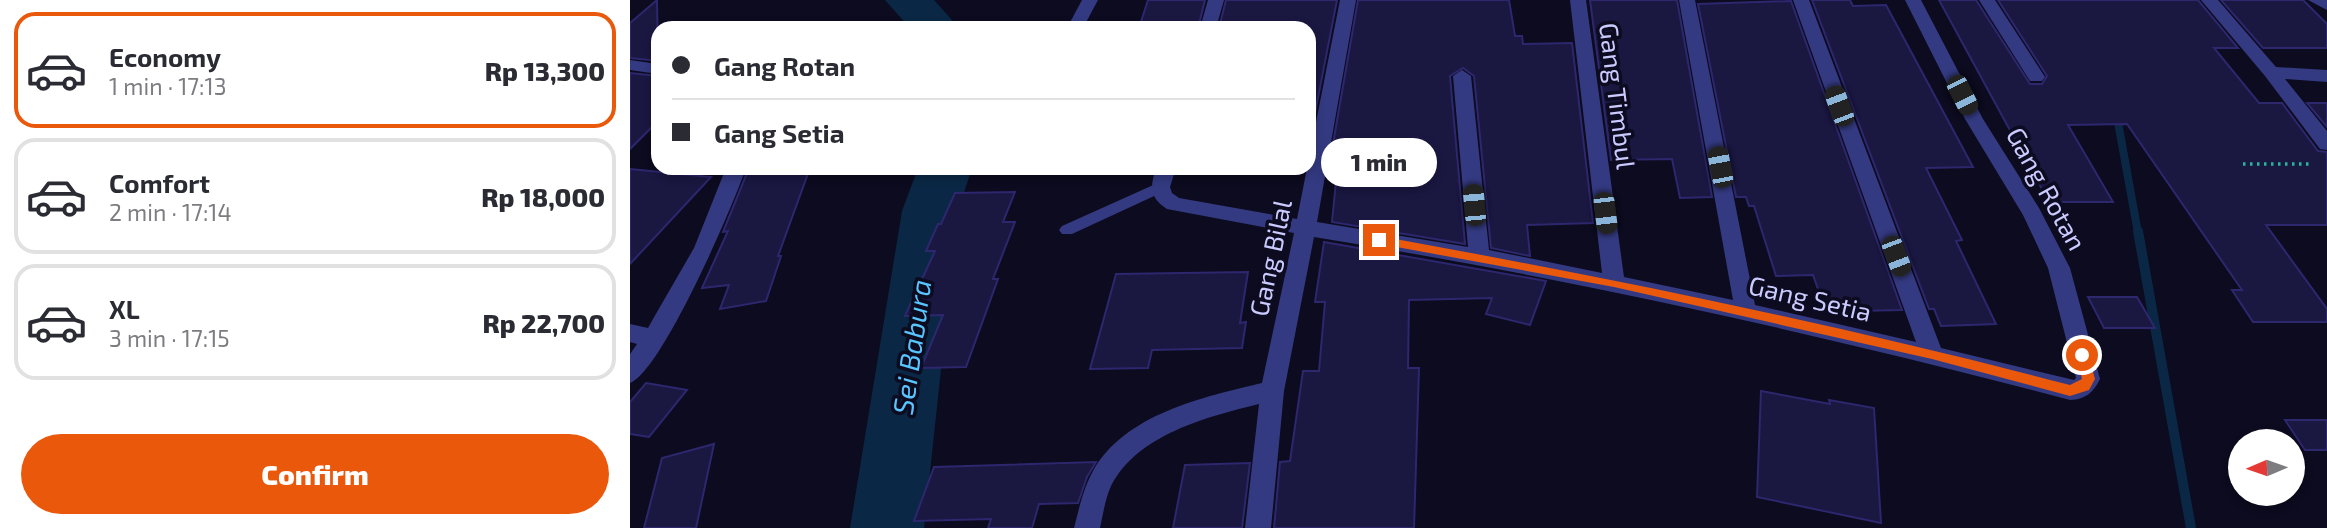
<!DOCTYPE html>
<html lang="en">
<head>
<meta charset="utf-8">
<style>
  :root { --surface:#fff; --page:#f7f7f7; --text:#2b2b33; --muted:#7c7c81; --line:#e1e1e2; --accent:#ea580c }
  body { margin:0; font-family:"Exo 2",sans-serif; background:var(--page); color:var(--text); height:100vh; display:flex; flex-direction:column; font-size:26px; white-space:nowrap }
  * { box-sizing:border-box; margin:0 }
  p { font-size:23px; color:var(--muted) }
  .icon { flex:none; width:38px; height:38px; fill:none; stroke:currentColor; stroke-width:2; stroke-linecap:round; stroke-linejoin:round }
  .map { position:relative; flex:1; overflow:hidden }
  .drawer { display:flex; flex-direction:column; background:var(--surface); width:630px }
  .drawer>* { flex:none }
  .hud { position:absolute; left:21px; top:21px; width:665px; height:154px; border-radius:21px; box-shadow:0 4px 10px #0003; display:grid; align-content:center; height:154px; padding:0 21px; background:var(--surface) }
  .needle { width:46px; rotate:268deg }
  .fabs { position:absolute; left:1598px; top:429px; display:grid; gap:14px }
  .fabs a { display:grid; place-items:center; width:77px; height:77px; border-radius:50%; background:var(--surface); box-shadow:0 4px 10px #0003; font-size:35px }
  .end { position:absolute; width:32px; height:32px; margin:-16px; border:9px solid #ea580c; background:#fff; box-shadow:0 0 0 4px #fff }
  .from { border-radius:50% }
  .bubble { position:absolute; height:49px; border-radius:24px; background:var(--surface); box-shadow:0 4px 10px #0003; font-size:23px; font-weight:800; line-height:49px; text-align:center }
  .car { position:absolute; width:21px; height:42px; margin:-21px -10px; border-radius:9px; box-shadow:0 0 5px 2px #0007; background:linear-gradient(#222 24%,#8ab4d8 0 40%,#222 0 76%,#8ab4d8 0 86%,#222 0) }
  .hud b { display:flex; align-items:center; gap:24px; height:66px; font-size:26px }
  .hud b+b { border-top:2px solid var(--line) }
  .hud i { width:18px; height:18px; background:var(--text) }
  ul { padding:12px 0 0; list-style:none }
  li { display:flex; align-items:center; gap:21px; height:116px; margin:0 14px 10px; padding:0 7px; border:4px solid var(--line); border-radius:21px }
  li div { flex:1 }
  li b { display:block; font-size:26px }
  li em { font-style:normal; font-weight:800 }
  li.current { border-color:var(--accent) }
  li>.icon { width:63px; height:63px; stroke-width:1.5 }
  .button { display:flex; gap:14px; margin-top:auto; padding:14px 21px }
  .button a { flex:1; height:80px; border-radius:42px; background:var(--accent); color:#fff; font-size:28px; font-weight:800; line-height:80px; text-align:center }
  main { display:flex; flex:1; min-height:0 }
  .map>svg:first-child { display:block }
  .lines { fill:none; stroke-linecap:round; stroke-linejoin:round }
  .stream-far1 { stroke:#0a2845; stroke-width:8 }
  .stream { stroke:#0a2845; stroke-width:10 }
  .river { fill:#0a2845; fill-rule:evenodd }
  .building { fill:#1a1741; stroke:#2d276e; stroke-width:2 }
  .path { stroke:#28b59c; stroke-width:3.5; stroke-dasharray:2.5 4.5; stroke-linecap:butt }
  .lane { fill:#343a81; fill-rule:evenodd }
  .street { fill:#343a81; fill-rule:evenodd }
  .route { fill:#ea580c }
  .labels { text-anchor:middle; stroke-width:7; stroke-linejoin:round; paint-order:stroke }
  .street-label { font-size:26px; fill:#cacaff; stroke:#0c0b1f }
  .water-label { font-size:28px; font-style:italic; fill:#58c5ff; stroke:#0c0b1f }
</style>
</head>
<body>
<main>
<section class="drawer">
<ul>
<li class="current"><svg class="icon" aria-label="car" viewBox="0 0 24 24"><path d="M5 17H2v-5l4-1 3-4h7l3 4 3 1v5h-3M9 17h6M6 11h13"/><circle cx="7" cy="17" r="2"/><circle cx="17" cy="17" r="2"/></svg><div><b>Economy</b><p>1 min · 17:13</p></div><em>Rp 13,300</em></li>
<li><svg class="icon" aria-label="car" viewBox="0 0 24 24"><path d="M5 17H2v-5l4-1 3-4h7l3 4 3 1v5h-3M9 17h6M6 11h13"/><circle cx="7" cy="17" r="2"/><circle cx="17" cy="17" r="2"/></svg><div><b>Comfort</b><p>2 min · 17:14</p></div><em>Rp 18,000</em></li>
<li><svg class="icon" aria-label="car" viewBox="0 0 24 24"><path d="M5 17H2v-5l4-1 3-4h7l3 4 3 1v5h-3M9 17h6M6 11h13"/><circle cx="7" cy="17" r="2"/><circle cx="17" cy="17" r="2"/></svg><div><b>XL</b><p>3 min · 17:15</p></div><em>Rp 22,700</em></li>
</ul>
<div class="button"><a>Confirm</a></div>
</section>
<div class="map">
<svg width="1697" height="528" viewBox="0 0 1697 528">
  <rect width="100%" height="100%" fill="#0c0b1f"/>
  <g class="lines">
    <path class="stream-far1" d="M 1486,111 L 1508,233"/>
    <path class="stream" d="M 1508,231 L 1561,528"/>
    <g class="river">
      <path d="M 255,0 L 304,0 L 329,28 L 280,28 Z"/>
      <path d="M 288,168 L 342,168 L 328,211 L 294,528 L 220,528 L 272,211 Z"/>
    </g>
  </g>
  <g class="building">
    <path d="M 27,0 L 28,61 L 0,58 L 0,23 Z"/>
    <path d="M 518,0 L 575,0 L 568,28 L 509,28 Z"/>
    <path d="M 596,0 L 707,0 L 679,144 L 679,28 L 589,28 Z"/>
    <path d="M 728,0 L 879,0 L 885,36 L 892,36 L 893,44 L 942,43 L 963,223 L 897,225 L 900,256 L 861,248 L 844,76 L 833,68 L 820,76 L 835,244 L 702,222 L 708,161 L 700,161 Z"/>
    <path d="M 960,0 L 1047,0 L 1082,197 L 1050,198 L 1042,159 L 981,160 Z"/>
    <path d="M 1182,0 L 1220,0 L 1223,6 L 1256,5 L 1343,167 L 1296,168 L 1332,240 L 1326,241 L 1366,324 L 1311,326 L 1304,309 L 1299,309 Z"/>
    <path d="M 1309,0 L 1346,0 L 1400,84 L 1412,84 L 1417,76 L 1368,0 L 1568,0 L 1608,48 L 1584,48 L 1629,103 L 1652,103 L 1688,151 L 1697,152 L 1697,225 L 1636,225 L 1697,309 L 1697,322 L 1623,322 L 1602,290 L 1612,290 L 1497,124 L 1438,125 L 1483,202 L 1419,202 Z"/>
    <path d="M 1591,0 L 1673,0 L 1697,24 L 1697,48 L 1633,48 Z"/>
    <path d="M 1161,1 L 1272,310 L 1226,311 L 1225,308 L 1195,309 L 1183,275 L 1146,276 L 1124,206 L 1119,206 L 1116,197 L 1106,197 L 1068,4 Z"/>
    <path d="M 0,73 L 28,76 L 28,121 L 0,149 Z"/>
    <path d="M 1677,103 L 1697,103 L 1697,127 Z"/>
    <path d="M 119,168 L 180,168 L 148,256 L 151,256 L 136,301 L 90,309 L 99,285 L 72,288 L 98,231 L 93,232 Z"/>
    <path d="M 0,169 L 81,177 L 0,264 Z"/>
    <path d="M 385,192 L 373,222 L 385,222 L 363,279 L 368,279 L 336,367 L 291,368 L 313,315 L 275,316 L 305,251 L 296,251 L 308,224 L 311,224 L 325,193 Z"/>
    <path d="M 694,242 L 916,281 L 900,325 L 856,314 L 862,298 L 779,300 L 778,368 L 789,368 L 784,528 L 644,528 L 650,462 L 660,461 L 673,371 L 689,371 L 695,302 L 685,302 Z"/>
    <path d="M 618,272 L 610,323 L 616,322 L 612,348 L 522,350 L 518,368 L 460,369 L 486,274 Z"/>
    <path d="M 1458,297 L 1507,297 L 1525,328 L 1474,328 Z"/>
    <path d="M 16,383 L 57,390 L 19,437 L 0,434 L 0,402 Z"/>
    <path d="M 1131,391 L 1200,404 L 1199,400 L 1244,408 L 1251,523 L 1127,497 Z"/>
    <path d="M 1655,420 L 1697,420 L 1697,450 L 1675,450 Z"/>
    <path d="M 84,444 L 66,528 L 14,528 L 32,458 Z"/>
    <path d="M 466,462 L 457,477 L 448,503 L 409,504 L 402,528 L 358,528 L 361,519 L 284,521 L 304,467 Z"/>
    <path d="M 620,463 L 612,528 L 543,528 L 555,465 Z"/>
  </g>
  <g class="lines">
    <path class="path" d="M 1613,164 L 1682,164"/>
    <path class="lane" d="M 530,182 L 537,187 L 535,191 L 442,234 L 432,234 L 429,230 L 432,226 Z"/>
    <g class="street">
      <path d="M 452,0 L 468,0 L 453,28 L 437,28 Z"/>
      <path d="M 578,0 L 594,0 L 586,28 L 570,28 Z"/>
      <path d="M 710,0 L 726,0 L 687,222 L 838,247 L 823,76 L 832,70 L 841,76 L 859,250 L 972,273 L 940,0 L 956,0 L 994,277 L 1103,300 L 1049,0 L 1065,0 L 1125,305 L 1286,342 L 1163,0 L 1179,0 L 1311,348 L 1444,380 L 1446,378 L 1418,268 L 1393,215 L 1335,119 L 1275,0 L 1291,0 L 1353,119 L 1409,208 L 1440,268 L 1470,379 C 1463,393 1456,399 1440,400 C 1190,334 939,278 684,237 L 654,391 L 641,528 L 615,528 L 629,404 C 577,417 508,434 481,486 C 475,499 473,515 470,528 L 444,528 C 449,509 453,489 463,471 C 495,414 573,397 632,383 L 664,233 L 537,209 C 519,197 520,187 526,168 L 546,168 L 540,187 L 542,193 L 549,198 L 667,219 Z"/>
      <path d="M 1349,0 L 1365,0 L 1415,77 L 1412,81 L 1400,81 Z"/>
      <path d="M 1571,0 L 1588,0 L 1646,67 L 1697,70 L 1697,82 L 1655,79 L 1697,131 L 1697,150 L 1690,149 L 1635,76 Z"/>
      <path d="M 1678,0 L 1697,0 L 1697,10 Z"/>
      <path d="M 0,60 L 28,64 L 28,74 L 0,70 Z"/>
      <path d="M 96,168 L 116,168 C 103,206 32,371 0,383 L 0,354 L 7,344 L 0,342 L 0,324 L 18,328 L 23,319 L 64,248 Z"/>
    </g>
  </g>
  <path class="route" d="M 749,236 C 981,278 1212,325 1440,385 L 1452,379 L 1446,355 L 1452,350 L 1458,355 L 1465,379 L 1459,390 L 1440,396 L 1302,359 L 984,287 L 745,243 L 744,240 Z"/>
  <g class="labels">
    <g class="street-label">
      <text transform="translate(987 96) rotate(83)" y="9">Gang Timbul</text>
      <text transform="translate(1416 189) rotate(61)" y="9">Gang Rotan</text>
      <text transform="translate(641 258) rotate(-78)" y="9">Gang Bilal</text>
      <text transform="translate(1180 299) rotate(13)" y="9">Gang Setia</text>
    </g>
    <g class="water-label">
      <text transform="translate(282 347) rotate(-82)" y="10">Sei Babura</text>
    </g>
  </g>
</svg>
<div class="fabs">
<a><svg class="needle" viewBox="-14 -14 28 28"><path d="M0-13l5 13h-10z" fill="#e53935"/><path d="M0 13l5-13h-10z" fill="#7c7c81"/></svg></a>
</div>
<i class="end from" style="left:1452px;top:355px"></i>
<i class="end" style="left:749px;top:240px"></i>
<div class="bubble" style="left:691px;top:138px;width:116px">1 min</div>
<i class="car" style="left:1332px;top:95px;rotate:153deg"></i>
<i class="car" style="left:1209px;top:106px;rotate:339deg"></i>
<i class="car" style="left:1090px;top:167px;rotate:349deg"></i>
<i class="car" style="left:844px;top:205px;rotate:355deg"></i>
<i class="car" style="left:975px;top:213px;rotate:173deg"></i>
<i class="car" style="left:1266px;top:256px;rotate:159deg"></i>
<div class="hud">
<b><i class="from"></i>Gang Rotan</b>
<b><i></i>Gang Setia</b>
</div>
</div>
</main>
</body>
</html>
